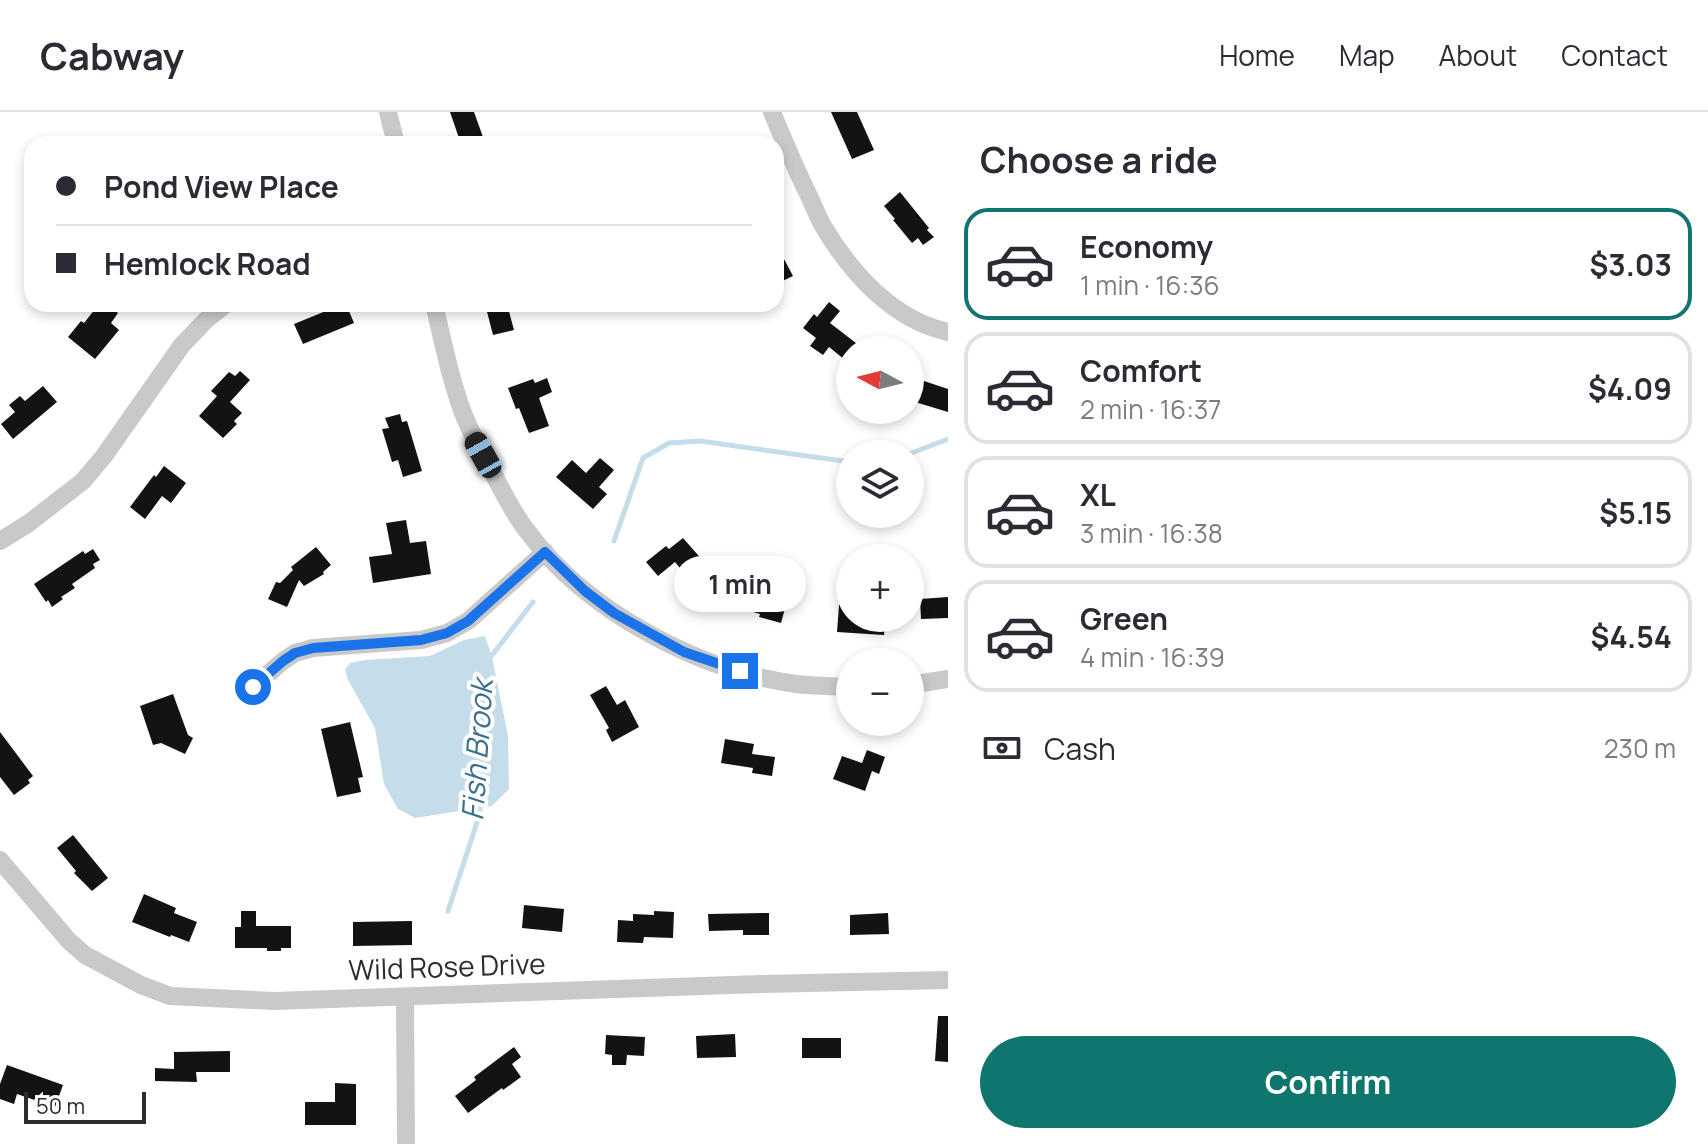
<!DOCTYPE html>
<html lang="en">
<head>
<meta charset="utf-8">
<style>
  :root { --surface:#fff; --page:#f7f7f7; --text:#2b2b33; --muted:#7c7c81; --line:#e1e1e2; --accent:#0f766e }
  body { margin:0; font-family:Manrope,sans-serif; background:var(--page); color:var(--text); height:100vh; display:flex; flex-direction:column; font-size:30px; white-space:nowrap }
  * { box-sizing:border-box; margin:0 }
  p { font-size:26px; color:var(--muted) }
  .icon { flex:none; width:44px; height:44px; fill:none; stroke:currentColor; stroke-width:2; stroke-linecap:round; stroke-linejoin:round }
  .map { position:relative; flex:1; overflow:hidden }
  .side { display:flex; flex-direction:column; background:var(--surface); width:760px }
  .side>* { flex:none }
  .hud { position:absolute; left:24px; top:24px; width:760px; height:176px; border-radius:24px; box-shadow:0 4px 12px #0003; display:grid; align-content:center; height:176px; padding:0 32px; background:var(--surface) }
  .needle { width:52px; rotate:277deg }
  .buttons { position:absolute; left:836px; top:224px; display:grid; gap:16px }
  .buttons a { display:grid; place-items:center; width:88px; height:88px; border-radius:50%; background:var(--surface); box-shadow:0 4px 12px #0003; font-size:40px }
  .scale { position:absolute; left:24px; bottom:20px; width:122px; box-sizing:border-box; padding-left:8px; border:4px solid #2c2c2c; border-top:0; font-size:22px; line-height:28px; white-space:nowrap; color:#2c2c2c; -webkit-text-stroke:6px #fff; paint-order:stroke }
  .end { position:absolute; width:36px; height:36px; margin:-18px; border:10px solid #1a73e8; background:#fff; box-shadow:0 0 0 4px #fff }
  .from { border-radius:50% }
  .bubble { position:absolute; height:56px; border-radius:28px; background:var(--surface); box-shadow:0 4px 12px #0003; font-size:26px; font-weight:700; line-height:56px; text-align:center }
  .car { position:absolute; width:24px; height:48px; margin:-24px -12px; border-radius:10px; box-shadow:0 0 6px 2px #0007; background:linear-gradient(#222 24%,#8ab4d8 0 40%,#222 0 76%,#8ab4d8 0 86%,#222 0) }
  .hud b { display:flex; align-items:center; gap:28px; height:76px; font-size:30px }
  .hud b+b { border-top:2px solid var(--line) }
  .hud i { width:20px; height:20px; background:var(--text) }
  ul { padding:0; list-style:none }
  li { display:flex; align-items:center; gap:24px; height:112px; margin:0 16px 12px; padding:0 16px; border:4px solid var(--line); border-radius:24px }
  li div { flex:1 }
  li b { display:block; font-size:30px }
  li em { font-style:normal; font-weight:700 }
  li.selected { border-color:var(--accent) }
  li>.icon { width:72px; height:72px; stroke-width:1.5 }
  h2 { padding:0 32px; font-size:36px; line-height:96px }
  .pay { display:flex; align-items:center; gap:20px; height:88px; padding:0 32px; font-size:30px }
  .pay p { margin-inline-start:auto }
  .button { display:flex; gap:16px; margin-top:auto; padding:16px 32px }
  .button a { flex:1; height:92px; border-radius:48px; background:var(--accent); color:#fff; font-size:32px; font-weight:700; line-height:92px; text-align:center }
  header { display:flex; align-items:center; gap:48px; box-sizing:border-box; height:112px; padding:0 40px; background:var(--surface); border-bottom:2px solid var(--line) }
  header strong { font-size:38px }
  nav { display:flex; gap:44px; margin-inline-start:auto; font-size:28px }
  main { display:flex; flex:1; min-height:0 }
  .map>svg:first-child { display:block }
  .water { fill:#c5ddea }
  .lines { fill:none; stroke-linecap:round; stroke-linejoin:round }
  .stream { stroke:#c5ddea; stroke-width:5 }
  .building { fill:#131313 }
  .street { stroke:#c9c9c9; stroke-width:18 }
  .route { stroke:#1a73e8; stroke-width:10 }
  .labels { text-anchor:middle; stroke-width:8; stroke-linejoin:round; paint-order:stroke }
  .street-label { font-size:28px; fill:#2c2c2c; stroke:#fff }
  .water-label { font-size:30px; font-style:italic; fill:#3b708d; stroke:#fff }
</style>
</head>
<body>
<header>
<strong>Cabway</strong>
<nav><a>Home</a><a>Map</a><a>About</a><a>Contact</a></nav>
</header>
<main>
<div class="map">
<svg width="948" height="1032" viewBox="0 0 948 1032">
  <rect width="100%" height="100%" fill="#fff"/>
  <path class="water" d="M 485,524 L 492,545 L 508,624 L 509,677 L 492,694 L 415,706 L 398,697 L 384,672 L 375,616 L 348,568 L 345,558 L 350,551 L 365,548 L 430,544 L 464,528 Z"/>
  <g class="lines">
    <g class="stream">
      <path d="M 909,342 L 948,327"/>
      <path d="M 614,429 L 643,346 L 669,331 L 700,329 L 850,350"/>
      <path d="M 489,547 L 533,490"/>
      <path d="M 448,799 L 480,701 L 480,689"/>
    </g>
  </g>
  <g class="building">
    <path d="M 450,0 L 474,0 L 483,25 L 461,32 Z"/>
    <path d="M 831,0 L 857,0 L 874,38 L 852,47 Z"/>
    <path d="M 900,80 L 929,116 L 927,118 L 934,125 L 923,133 L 918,126 L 912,131 L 893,108 L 895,107 L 884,94 Z"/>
    <path d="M 776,132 L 793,164 L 776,172 Z"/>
    <path d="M 829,190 L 840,199 L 830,211 L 865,238 L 850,238 L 850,252 L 829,235 L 823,243 L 810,234 L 816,226 L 803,216 L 814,202 L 817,205 Z"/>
    <path d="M 99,192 L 107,192 L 118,201 L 111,211 L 119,218 L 95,247 L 68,225 L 81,209 L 84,211 Z"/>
    <path d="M 343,192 L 346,192 L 354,211 L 303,232 L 294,212 Z"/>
    <path d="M 485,192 L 507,192 L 514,218 L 493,223 Z"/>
    <path d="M 240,259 L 250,268 L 230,290 L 242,301 L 234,309 L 237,312 L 223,326 L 199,304 L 217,284 L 211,279 L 229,260 L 235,264 Z"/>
    <path d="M 547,266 L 552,280 L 539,286 L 549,314 L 529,321 L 519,296 L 516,297 L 508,276 L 533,267 L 535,271 Z"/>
    <path d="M 921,268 L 948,277 L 948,300 L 915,290 Z"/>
    <path d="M 43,274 L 57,290 L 13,327 L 1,312 L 15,300 L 9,293 L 20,284 L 25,289 Z"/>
    <path d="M 400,302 L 402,310 L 407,309 L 422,359 L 403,365 L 398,348 L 392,350 L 382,317 L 389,316 L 385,306 Z"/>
    <path d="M 600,346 L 614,358 L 599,375 L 607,382 L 593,397 L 556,365 L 572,348 L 586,361 Z"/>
    <path d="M 164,354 L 186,371 L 171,391 L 162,384 L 145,407 L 130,395 L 154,363 L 156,365 Z"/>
    <path d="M 406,408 L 410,431 L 426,429 L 431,462 L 373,471 L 369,445 L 392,442 L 386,411 Z"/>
    <path d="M 683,426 L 705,451 L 688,466 L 675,450 L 658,464 L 646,450 L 666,434 L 669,437 Z"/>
    <path d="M 316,435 L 331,453 L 323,460 L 324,462 L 304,474 L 299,468 L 287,495 L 268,487 L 276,470 L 280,471 L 293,458 L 291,455 Z"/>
    <path d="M 93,437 L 100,448 L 93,452 L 95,456 L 72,472 L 75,476 L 61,485 L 63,487 L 52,495 L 48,488 L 46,490 L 34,472 L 83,439 L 85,442 Z"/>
    <path d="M 729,464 L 768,475 L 768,472 L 790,478 L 781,511 L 759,505 L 760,502 L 722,491 Z"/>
    <path d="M 840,480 L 850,481 L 850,506 L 885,506 L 884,523 L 837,520 Z"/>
    <path d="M 948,485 L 948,506 L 921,507 L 920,487 Z"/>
    <path d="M 606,574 L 617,593 L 625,588 L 639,615 L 612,630 L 606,618 L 609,616 L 590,583 Z"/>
    <path d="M 173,582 L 188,623 L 193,626 L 185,642 L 161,631 L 153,633 L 140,594 Z"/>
    <path d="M 350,610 L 363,665 L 358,666 L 361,680 L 337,685 L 321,617 Z"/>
    <path d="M 0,620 L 33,664 L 28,668 L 30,671 L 14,683 L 0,665 Z"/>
    <path d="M 725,627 L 754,632 L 752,642 L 775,645 L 772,664 L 752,661 L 753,656 L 721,651 Z"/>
    <path d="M 867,638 L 885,645 L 879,662 L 872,659 L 865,679 L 833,667 L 842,644 L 862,651 Z"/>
    <path d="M 73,723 L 108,766 L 92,779 L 74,761 L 76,759 L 57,736 Z"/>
    <path d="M 144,782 L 176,796 L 174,801 L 197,810 L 189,830 L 171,823 L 170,825 L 132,810 Z"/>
    <path d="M 524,793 L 564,797 L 562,820 L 522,816 Z"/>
    <path d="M 241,799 L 256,799 L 256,814 L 291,814 L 291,836 L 281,836 L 281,839 L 267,839 L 267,836 L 235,836 L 235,815 L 241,815 Z"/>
    <path d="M 654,799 L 674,800 L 673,826 L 644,825 L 643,831 L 617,830 L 618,808 L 633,809 L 633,802 L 654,803 Z"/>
    <path d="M 769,801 L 769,823 L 743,823 L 743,818 L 709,819 L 708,802 Z"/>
    <path d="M 888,801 L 889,822 L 850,823 L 850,803 Z"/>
    <path d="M 412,809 L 412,833 L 353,834 L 353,810 Z"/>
    <path d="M 938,904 L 948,904 L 948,950 L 935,949 Z"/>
    <path d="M 735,922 L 736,945 L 697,946 L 696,924 Z"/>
    <path d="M 606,923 L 645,925 L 644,944 L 627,943 L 626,953 L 612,953 L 612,943 L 605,942 Z"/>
    <rect x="802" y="926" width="39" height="20"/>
    <path d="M 514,935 L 521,945 L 512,952 L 521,965 L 503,978 L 502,976 L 468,1001 L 455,984 L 476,968 L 474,965 Z"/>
    <path d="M 230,939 L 230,960 L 196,960 L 197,970 L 155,969 L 155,956 L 174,957 L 174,940 Z"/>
    <path d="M 7,953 L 63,973 L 55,995 L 17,982 L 14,992 L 0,987 L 0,972 Z"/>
    <path d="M 335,971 L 356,972 L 356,1013 L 305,1013 L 305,990 L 335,990 Z"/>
  </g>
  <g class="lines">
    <g class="street">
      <path d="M 388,0 L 396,32"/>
      <path d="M 772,0 C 784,29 796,58 810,86 C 814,95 818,105 823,114 C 851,161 893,208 948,220"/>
      <path d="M 434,192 C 441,221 447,252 456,280 C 464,309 479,336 494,363 C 504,382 514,403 528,420 C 586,499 699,559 796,572 C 813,574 832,574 850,575"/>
      <path d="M 0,429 L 29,411 L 83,369 L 104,344 L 182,233 L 207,207 L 226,192"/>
      <path d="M 910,573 L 948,567"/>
      <path d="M 253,575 L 283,549 L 295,541 L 313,536 L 421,528 L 447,521 L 468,509 L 545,440"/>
      <path d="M 0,748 L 69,829 L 85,843 L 141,873 L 170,884 L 274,889 L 760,872 L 948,868"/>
      <path d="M 405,885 L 406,1032"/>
    </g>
  </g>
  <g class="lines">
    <path class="route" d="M 253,575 L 283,549 L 295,541 L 313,536 L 421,528 L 447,521 L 468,509 L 545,440 L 585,479 L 614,501 L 684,540 L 740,559"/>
  </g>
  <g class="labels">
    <g class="street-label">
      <text transform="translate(447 855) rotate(-2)" y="10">Wild Rose Drive</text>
    </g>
    <g class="water-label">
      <text transform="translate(478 638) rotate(-86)" y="10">Fish Brook</text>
    </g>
  </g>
</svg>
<div class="buttons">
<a><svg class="needle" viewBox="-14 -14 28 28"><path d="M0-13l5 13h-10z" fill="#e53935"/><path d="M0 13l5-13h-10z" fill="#7c7c81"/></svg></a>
<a><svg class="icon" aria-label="layers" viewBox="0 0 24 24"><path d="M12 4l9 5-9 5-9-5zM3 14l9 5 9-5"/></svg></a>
<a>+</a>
<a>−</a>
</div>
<div class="scale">50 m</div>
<i class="end from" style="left:253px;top:575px"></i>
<i class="end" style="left:740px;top:559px"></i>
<div class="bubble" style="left:674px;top:444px;width:132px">1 min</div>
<i class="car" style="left:483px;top:343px;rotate:331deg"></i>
<div class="hud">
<b><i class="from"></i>Pond View Place</b>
<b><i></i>Hemlock Road</b>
</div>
</div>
<section class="side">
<h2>Choose a ride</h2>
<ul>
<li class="selected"><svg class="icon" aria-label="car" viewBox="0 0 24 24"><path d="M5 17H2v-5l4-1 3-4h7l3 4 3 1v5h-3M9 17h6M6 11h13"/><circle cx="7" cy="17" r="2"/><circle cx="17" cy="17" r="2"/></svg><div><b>Economy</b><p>1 min · 16:36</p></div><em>$3.03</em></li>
<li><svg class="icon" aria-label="car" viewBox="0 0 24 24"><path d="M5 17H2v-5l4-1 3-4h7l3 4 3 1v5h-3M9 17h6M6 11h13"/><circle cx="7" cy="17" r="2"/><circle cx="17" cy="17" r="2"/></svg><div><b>Comfort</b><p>2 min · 16:37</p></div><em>$4.09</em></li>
<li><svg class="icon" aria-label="car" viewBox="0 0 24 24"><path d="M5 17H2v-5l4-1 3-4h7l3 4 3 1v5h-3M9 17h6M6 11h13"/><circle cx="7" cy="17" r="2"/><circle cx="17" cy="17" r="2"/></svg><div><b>XL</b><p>3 min · 16:38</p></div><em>$5.15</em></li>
<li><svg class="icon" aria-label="car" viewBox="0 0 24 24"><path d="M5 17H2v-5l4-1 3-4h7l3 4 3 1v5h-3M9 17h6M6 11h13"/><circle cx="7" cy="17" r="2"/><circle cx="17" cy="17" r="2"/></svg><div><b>Green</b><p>4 min · 16:39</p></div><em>$4.54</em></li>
</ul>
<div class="pay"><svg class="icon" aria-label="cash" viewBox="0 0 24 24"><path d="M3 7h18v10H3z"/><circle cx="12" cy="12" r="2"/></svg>Cash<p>230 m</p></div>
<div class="button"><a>Confirm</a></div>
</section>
</main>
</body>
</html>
